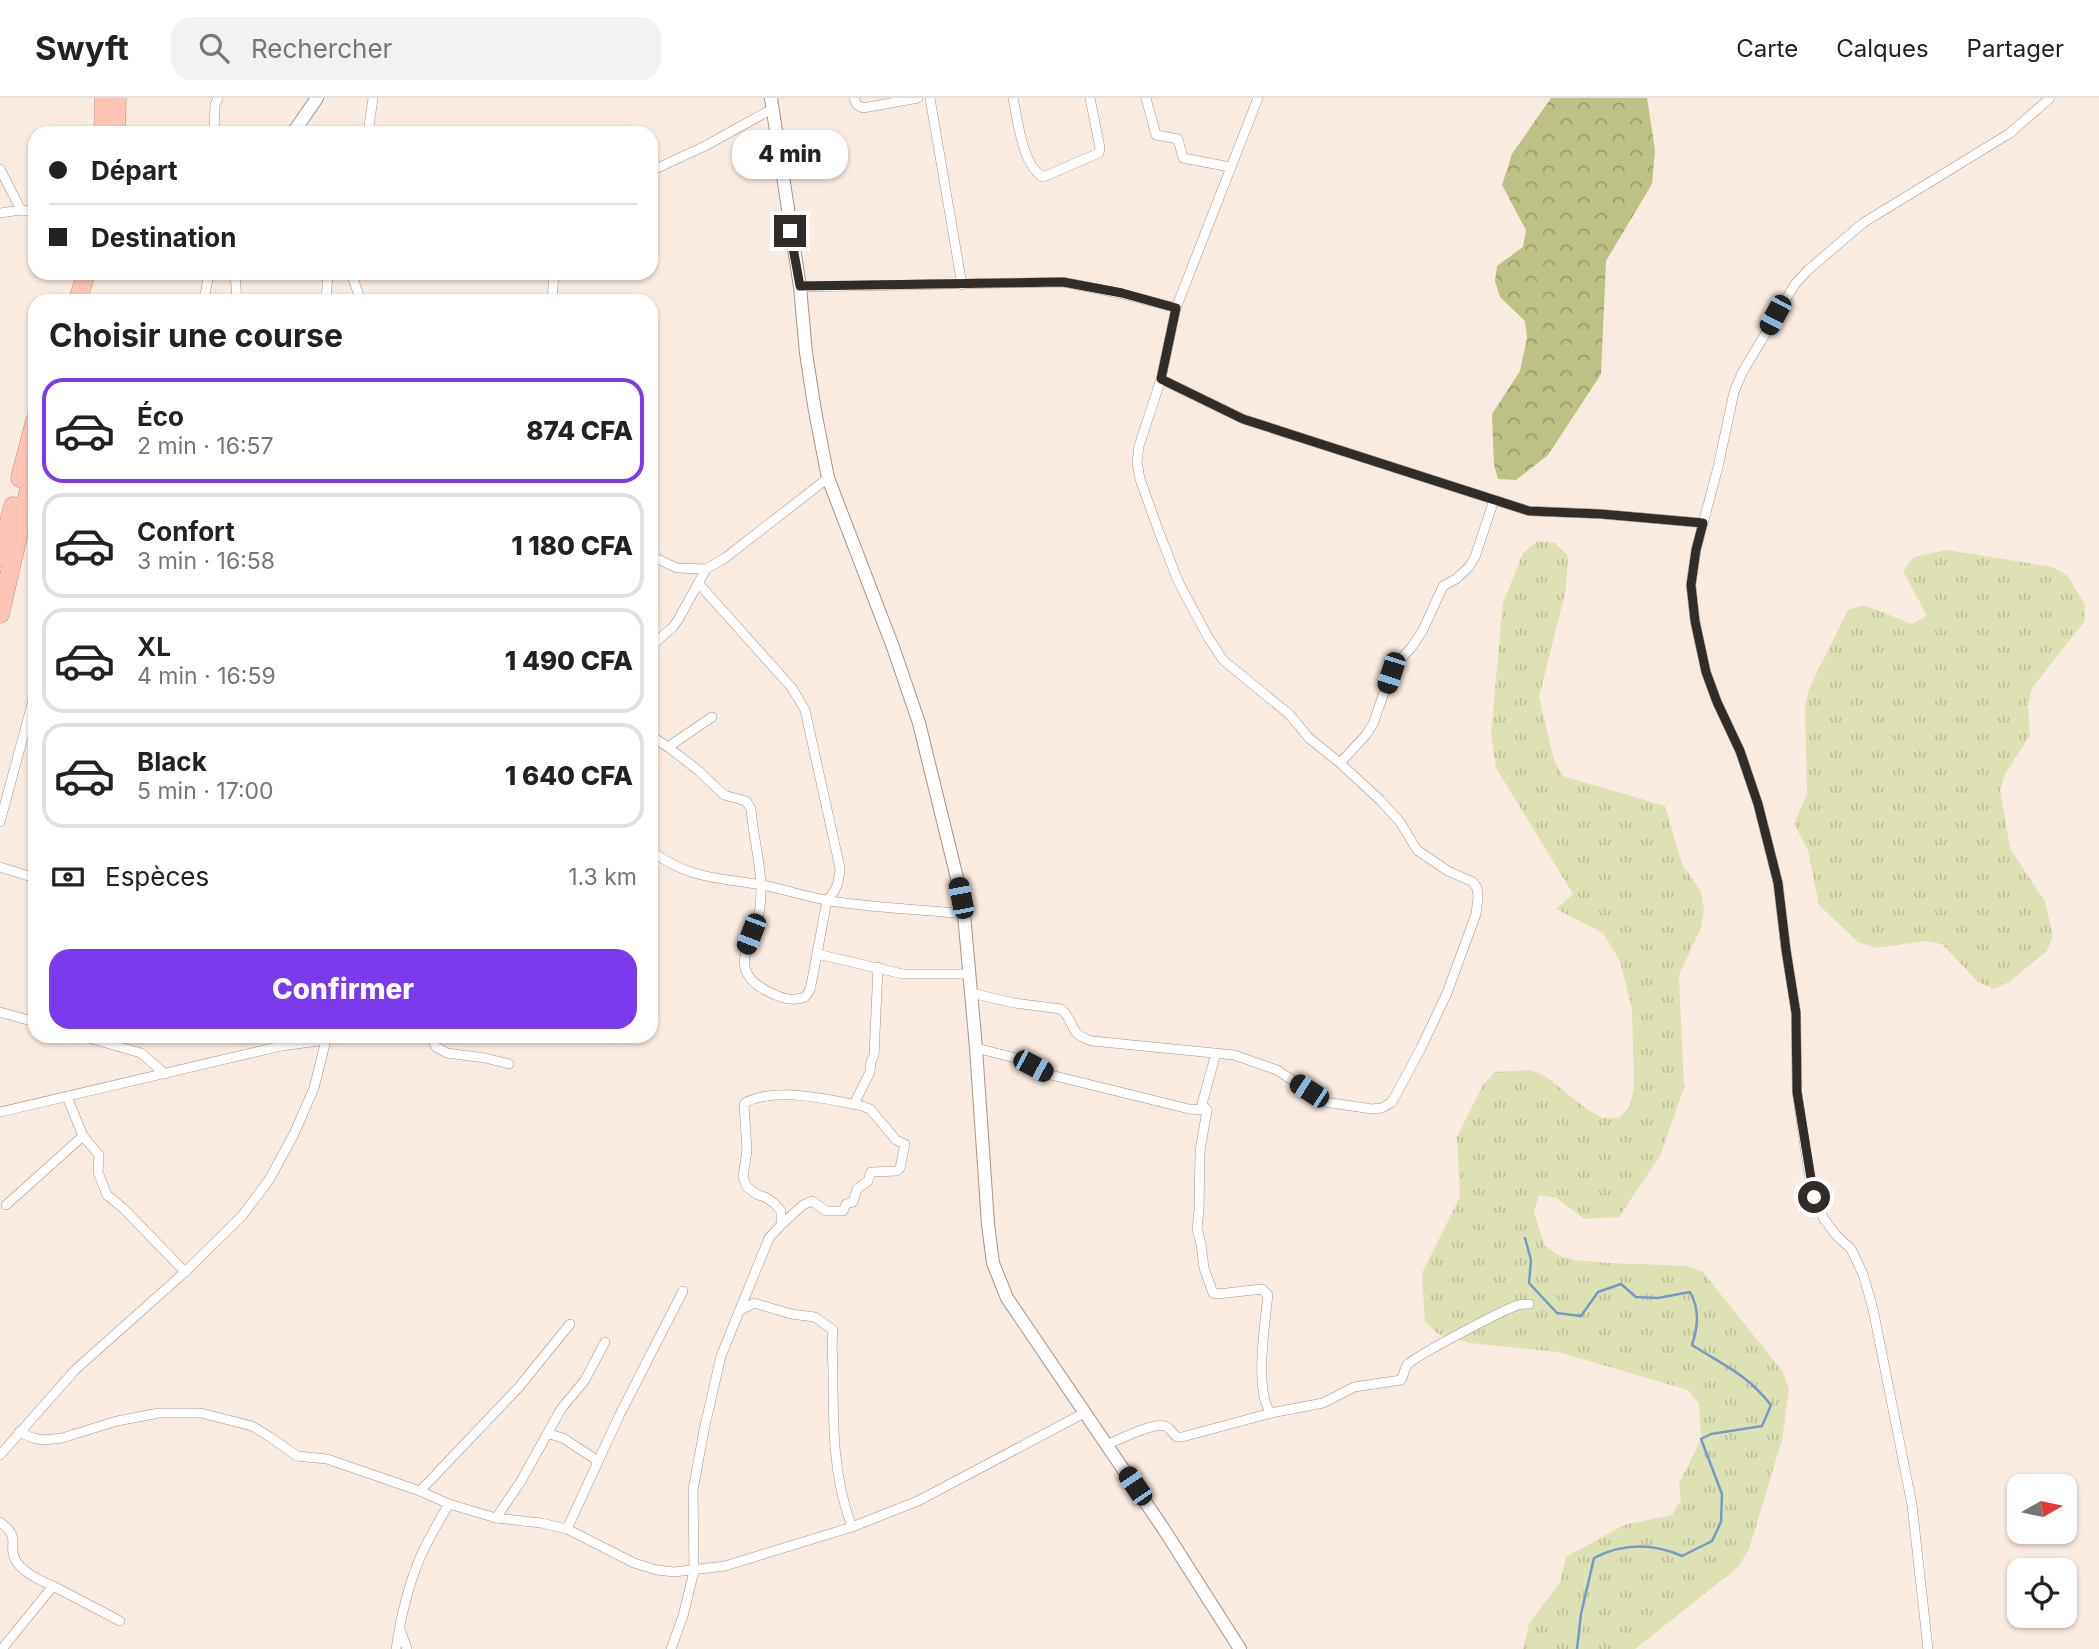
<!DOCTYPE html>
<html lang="fr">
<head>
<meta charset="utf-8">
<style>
  :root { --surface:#fff; --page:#f2f2f2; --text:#222; --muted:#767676; --line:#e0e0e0; --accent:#7c3aed }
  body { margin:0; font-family:Inter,sans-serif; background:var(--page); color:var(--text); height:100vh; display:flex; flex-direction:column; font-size:26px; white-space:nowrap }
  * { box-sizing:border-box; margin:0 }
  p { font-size:23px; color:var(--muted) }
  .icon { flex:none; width:38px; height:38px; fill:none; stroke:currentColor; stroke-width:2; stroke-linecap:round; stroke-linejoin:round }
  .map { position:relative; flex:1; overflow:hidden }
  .details { position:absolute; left:28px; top:196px; width:630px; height:749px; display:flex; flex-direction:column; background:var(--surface); border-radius:21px; box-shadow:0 2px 5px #0004 }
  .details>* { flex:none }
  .guide { position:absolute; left:28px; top:28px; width:630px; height:154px; border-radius:21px; box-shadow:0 2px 5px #0004; display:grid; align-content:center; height:154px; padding:0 21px; background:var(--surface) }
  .needle { width:46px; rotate:81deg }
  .controls { position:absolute; left:2007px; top:1376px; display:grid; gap:14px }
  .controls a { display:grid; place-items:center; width:70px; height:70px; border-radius:14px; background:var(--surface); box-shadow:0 2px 5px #0004; font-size:35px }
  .end { position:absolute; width:32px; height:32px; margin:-16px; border:9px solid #312c28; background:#fff; box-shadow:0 0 0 4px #fff }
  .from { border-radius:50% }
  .bubble { position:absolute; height:49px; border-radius:21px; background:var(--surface); box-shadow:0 2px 5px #0004; font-size:23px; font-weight:800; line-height:49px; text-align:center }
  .car { position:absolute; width:21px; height:42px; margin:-21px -10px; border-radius:9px; box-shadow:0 0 5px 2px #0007; background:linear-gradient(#222 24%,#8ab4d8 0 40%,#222 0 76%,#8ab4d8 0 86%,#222 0) }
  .guide b { display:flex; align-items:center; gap:24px; height:66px; font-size:26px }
  .guide b+b { border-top:2px solid var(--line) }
  .guide i { width:18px; height:18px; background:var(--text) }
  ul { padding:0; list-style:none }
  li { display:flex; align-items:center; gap:21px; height:105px; margin:0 14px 10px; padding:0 7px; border:4px solid var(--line); border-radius:21px }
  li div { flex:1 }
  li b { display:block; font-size:26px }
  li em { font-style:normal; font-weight:800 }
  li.active { border-color:var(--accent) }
  li>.icon { width:63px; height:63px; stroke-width:1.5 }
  h2 { padding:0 21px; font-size:32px; line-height:84px }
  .pay { display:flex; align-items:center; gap:18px; height:77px; padding:0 21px; font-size:26px }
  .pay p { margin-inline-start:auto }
  .primary-button { display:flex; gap:14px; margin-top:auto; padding:14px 21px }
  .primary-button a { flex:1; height:80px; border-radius:21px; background:var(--accent); color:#fff; font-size:28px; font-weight:800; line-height:80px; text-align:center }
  header { display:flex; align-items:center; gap:42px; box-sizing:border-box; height:98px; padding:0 35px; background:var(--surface); border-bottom:2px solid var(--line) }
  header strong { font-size:33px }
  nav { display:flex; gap:38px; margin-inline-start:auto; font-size:24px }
  .search { width:490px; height:63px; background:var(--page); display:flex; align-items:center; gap:18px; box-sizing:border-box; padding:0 24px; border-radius:21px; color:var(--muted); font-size:26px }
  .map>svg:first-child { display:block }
  .grass { fill:url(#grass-tufts) }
  .forest { fill:url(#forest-crowns) }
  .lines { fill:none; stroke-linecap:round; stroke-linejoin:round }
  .stream { stroke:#7599c7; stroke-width:2.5 }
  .street-casing { stroke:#a2948a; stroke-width:10 }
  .secondary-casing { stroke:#a2948a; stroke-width:14 }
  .highway-casing { stroke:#b68f84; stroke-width:19 }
  .street { stroke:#fff; stroke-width:9 }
  .secondary { stroke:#fff; stroke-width:12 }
  .highway { stroke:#fec5b6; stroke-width:18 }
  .route { stroke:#312c28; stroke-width:9 }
</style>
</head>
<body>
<header>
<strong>Swyft</strong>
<div class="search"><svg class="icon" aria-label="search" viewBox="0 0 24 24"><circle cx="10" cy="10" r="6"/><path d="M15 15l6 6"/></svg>Rechercher</div>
<nav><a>Carte</a><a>Calques</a><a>Partager</a></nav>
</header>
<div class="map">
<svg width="2099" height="1551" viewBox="0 0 2099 1551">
  <defs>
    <pattern id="grass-tufts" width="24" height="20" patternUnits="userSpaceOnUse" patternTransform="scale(1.75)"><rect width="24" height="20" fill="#dde1b4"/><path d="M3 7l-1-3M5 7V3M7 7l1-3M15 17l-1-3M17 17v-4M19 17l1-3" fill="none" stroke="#bec19b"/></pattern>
    <pattern id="forest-crowns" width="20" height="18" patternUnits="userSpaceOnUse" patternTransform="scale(1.75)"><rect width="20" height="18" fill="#bdc185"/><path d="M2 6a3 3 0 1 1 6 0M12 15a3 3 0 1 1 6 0" fill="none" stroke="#9a9d6d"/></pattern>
  </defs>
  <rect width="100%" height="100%" fill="#faebe0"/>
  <g class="grass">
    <path d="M 1538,443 L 1555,445 L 1568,458 L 1566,491 L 1539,599 L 1554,663 L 1563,678 L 1665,708 L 1682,766 L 1701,794 L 1704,812 L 1701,830 L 1679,877 L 1684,990 L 1660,1058 L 1619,1119 L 1584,1121 L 1557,1100 L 1539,1097 L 1534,1114 L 1539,1130 L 1545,1148 L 1560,1158 L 1575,1162 L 1609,1165 L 1687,1168 L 1702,1173 L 1783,1274 L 1789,1291 L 1782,1342 L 1749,1451 L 1738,1469 L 1635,1551 L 1523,1551 L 1529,1526 L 1560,1484 L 1566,1459 L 1624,1427 L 1672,1417 L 1681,1402 L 1679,1386 L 1701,1341 L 1699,1306 L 1688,1292 L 1558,1254 L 1470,1245 L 1438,1236 L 1425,1224 L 1422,1175 L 1460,1099 L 1457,1039 L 1483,987 L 1495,974 L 1530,972 L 1545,978 L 1588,1012 L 1603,1020 L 1619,1020 L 1630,1008 L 1634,991 L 1632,911 L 1620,863 L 1603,835 L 1556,811 L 1573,796 L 1496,670 L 1491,635 L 1503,505 L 1523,455 Z"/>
    <path d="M 1947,452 L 2052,469 L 2067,477 L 2085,507 L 2084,524 L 2032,590 L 2028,605 L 2030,637 L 2005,676 L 2000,692 L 2010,750 L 2045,804 L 2053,837 L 2047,853 L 2009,884 L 1993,891 L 1977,883 L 1942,846 L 1925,843 L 1875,850 L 1858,844 L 1819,807 L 1808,752 L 1794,726 L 1807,696 L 1805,609 L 1809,591 L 1848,512 L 1864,507 L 1912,526 L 1927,518 L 1903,473 L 1914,459 Z"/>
  </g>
  <path class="forest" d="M 1551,0 L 1647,0 L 1655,52 L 1652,86 L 1606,163 L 1601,276 L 1548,357 L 1516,382 L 1498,381 L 1494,367 L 1492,316 L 1520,273 L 1527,240 L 1525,223 L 1500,199 L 1495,183 L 1497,168 L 1523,149 L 1526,132 L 1502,87 L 1512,56 Z"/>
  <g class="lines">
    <path class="stream" d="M 1525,1140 L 1531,1162 L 1529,1185 L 1557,1215 L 1581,1218 L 1598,1194 L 1621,1186 L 1636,1199 L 1658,1200 L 1690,1194 C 1700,1212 1698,1228 1692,1247 C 1725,1268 1745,1275 1771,1307 L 1762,1328 L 1711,1336 L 1701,1341 L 1722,1396 L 1721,1424 L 1712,1443 L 1682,1458 C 1652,1445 1623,1445 1594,1460 L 1581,1516 L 1577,1551"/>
    <g class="street-casing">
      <g id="street">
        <path d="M 854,0 L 857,7 L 863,10 L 918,0"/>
        <path d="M 930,0 L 962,187"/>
        <path d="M 1013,0 C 1018,23 1022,67 1043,79 L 1099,55 L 1100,50 L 1090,0"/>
        <path d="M 1146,0 L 1156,37 L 1178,41 L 1183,60 L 1230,69"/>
        <path d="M 214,35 L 215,7 L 218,0"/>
        <path d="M 368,35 L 373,0"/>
        <path d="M 0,71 L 21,112"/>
        <path d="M 651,73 L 705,48 L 772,11"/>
        <path d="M 0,115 L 21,112 L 35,114"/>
        <path d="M 235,175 L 237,203"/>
        <path d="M 351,175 L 361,203"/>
        <path d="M 800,189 L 1063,184 L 1123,196 L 1176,210 L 1258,0"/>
        <path d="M 204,203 L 209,175"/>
        <path d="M 326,203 L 328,175"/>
        <path d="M 552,203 L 554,175"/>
        <path d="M 1161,281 L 1243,321 L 1529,413 L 1601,416 L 1703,425"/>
        <path d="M 651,458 L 677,470 L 706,471 L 725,460 L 828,380"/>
        <path d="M 699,486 L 792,590 L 805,612 L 840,770 C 839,784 837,792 827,802 L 817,856 L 903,876 L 970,876"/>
        <path d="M 651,548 L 673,529 L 678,522 L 706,471"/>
        <path d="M 651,638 L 668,649 L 712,619"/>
        <path d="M 668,649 L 699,673 L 724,697 L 746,703 L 751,711 C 753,737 760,762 761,787 C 761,796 761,807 759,815 C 752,848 725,872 769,894 C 781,900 792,904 805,899 L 810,892 L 817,856"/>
        <path d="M 1340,665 L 1365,638 L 1373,626 L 1393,569 L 1411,550 L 1423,532 L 1443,488 L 1456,481 L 1469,469 L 1475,459 L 1494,402"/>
        <path d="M 0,724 L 35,595"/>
        <path d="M 651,753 C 692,782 716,779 762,787 C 783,791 804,798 825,802 C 869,810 919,811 964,816"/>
        <path d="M 0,769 L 35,780"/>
        <path d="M 971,895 L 1014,905 L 1061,911 C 1077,925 1066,935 1092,943 L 1234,957 L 1277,972 L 1325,1004 L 1372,1011 L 1382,1010 L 1392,1004 L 1421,950 L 1447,895 L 1476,816 L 1478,799 L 1477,790 L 1473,784 L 1448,773 L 1417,752 L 1400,724 L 1380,702 L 1340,665 L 1309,640 L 1289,616 L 1223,562 L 1208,539 L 1178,483 L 1159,434 L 1140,381 L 1137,364 L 1139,348 L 1161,281 L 1176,210"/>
        <path d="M 0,914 L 35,924"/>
        <path d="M 82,938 L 141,955 L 165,976"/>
        <path d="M 431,938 L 436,949 L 447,955 L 485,960 L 509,966"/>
        <path d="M 976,950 L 1019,961 L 1047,976 L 1189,1011 L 1207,1012 L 1200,1053 L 1199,1112 L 1197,1131 L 1201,1146 L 1204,1170 L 1213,1195 L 1218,1196 L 1262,1191 L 1268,1197 C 1265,1224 1254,1295 1271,1315"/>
        <path d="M 67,999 L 83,1038 L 99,1057 L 98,1074 L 107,1097 L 123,1110 L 185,1174"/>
        <path d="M 854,1006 L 870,974 L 871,963 L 874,958 L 878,869"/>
        <path d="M 1207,1012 L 1202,1006 L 1216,955"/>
        <path d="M 0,1014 L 281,948 L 326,942"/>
        <path d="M 6,1107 L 83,1038"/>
        <path d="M 739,1213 L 754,1205 L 791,1216 L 815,1219 L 833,1232 C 831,1247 833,1260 833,1275 C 833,1327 833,1380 852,1429"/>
        <path d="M 19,1334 L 33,1340 L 43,1342 L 62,1340 L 117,1323 L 159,1315 L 201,1315 L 252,1328 L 270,1339 L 297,1358 L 327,1361 L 420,1393 L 449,1406 L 496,1420 L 541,1425 L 567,1431 L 634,1465 L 657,1472 L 674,1474 L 725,1468 L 852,1429 L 918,1403 L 1084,1315"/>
        <path d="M 549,1336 L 563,1340 L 598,1363"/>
        <path d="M 1106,1347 C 1119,1342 1152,1324 1165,1328 C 1169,1329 1173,1336 1177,1339 L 1182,1339 L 1271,1315 L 1323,1305 L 1354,1289 L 1401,1282 C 1404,1277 1404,1272 1407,1267 C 1415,1258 1505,1211 1518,1207 C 1522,1206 1525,1206 1529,1206"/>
        <path d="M 0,1357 L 75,1272 L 185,1174 L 242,1118 L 269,1082 L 294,1036 L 314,990 L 327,938"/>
        <path d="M 420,1393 L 519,1289 L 570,1226"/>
        <path d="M 496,1420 L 521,1383 L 561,1311 L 585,1282 L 605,1244"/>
        <path d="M 0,1424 C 23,1441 6,1446 16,1463 C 23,1475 41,1483 53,1488 L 2,1551"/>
        <path d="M 567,1431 L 619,1318 L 683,1193"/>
        <path d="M 53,1488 L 120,1523"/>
        <path d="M 400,1531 L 407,1551"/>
        <path d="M 396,1551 C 400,1524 406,1496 416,1470 C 424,1447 437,1427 449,1406"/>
        <path d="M 671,1551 L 683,1518 L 694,1473 L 693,1392 L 704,1332 L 721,1258 L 769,1140 L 781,1127 L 803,1107 L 812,1103 L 826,1113 L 843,1113 L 846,1106 L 853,1104 L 857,1091 L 868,1083 L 871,1074 L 897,1073 L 900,1070 L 905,1046 L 896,1042 L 870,1011 L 862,1008 C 828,1001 778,989 746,1004 L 744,1007 L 747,1052 L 743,1079 L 747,1089 L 758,1097 L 765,1099 L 774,1105 L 781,1113 L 781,1127"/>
        <path d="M 1928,1551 L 1912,1407 L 1873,1211 L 1863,1176 L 1851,1151 L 1836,1137 L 1824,1121 L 1813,1099 L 1808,1069 L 1797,994 L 1796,915 L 1786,852 L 1778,785 L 1758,706 L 1740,653 L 1717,604 L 1706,574 L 1695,523 L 1691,487 L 1696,452 L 1718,369 L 1734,294 L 1742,275 L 1795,186 L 1808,172 L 1863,125 L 2010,35 L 2050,0"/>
      </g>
    </g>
    <g class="secondary-casing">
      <g id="secondary">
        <path d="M 771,0 L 800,189 L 806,255 L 815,313 L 828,380 L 893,549 L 919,625 L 958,784 L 964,816 L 976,950 L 988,1126 L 993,1165 L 1007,1200 L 1163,1430 L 1240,1551"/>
        <path d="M 293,35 L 317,0"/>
      </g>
    </g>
    <g class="highway-casing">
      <g id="highway">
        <path d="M 103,35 L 104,0"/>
        <path d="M 116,35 L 117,0"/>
        <path d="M 78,203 L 86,175"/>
        <path d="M 20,380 L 35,323"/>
        <path d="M 0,459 L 13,408"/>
        <path d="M 0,516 L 35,366"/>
      </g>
    </g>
    <use href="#street" class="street"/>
    <use href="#secondary" class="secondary"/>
    <use href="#highway" class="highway"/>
  </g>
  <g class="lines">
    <path class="route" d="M 790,133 L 800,188 L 1063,184 L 1122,195 L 1176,210 L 1161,281 L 1243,321 L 1529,413 L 1601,416 L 1703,425 L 1696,452 L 1691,487 L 1695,523 L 1706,574 L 1717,604 L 1740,653 L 1758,706 L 1778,785 L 1786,852 L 1796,915 L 1797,994 L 1814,1099"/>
  </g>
</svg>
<div class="controls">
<a><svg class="needle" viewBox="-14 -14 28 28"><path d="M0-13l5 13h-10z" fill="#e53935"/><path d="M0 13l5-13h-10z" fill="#767676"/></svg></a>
<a><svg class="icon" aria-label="locate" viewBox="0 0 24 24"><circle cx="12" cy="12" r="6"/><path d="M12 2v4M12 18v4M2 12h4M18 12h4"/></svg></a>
</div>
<i class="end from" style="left:1814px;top:1099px"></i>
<i class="end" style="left:790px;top:133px"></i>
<div class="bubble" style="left:732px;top:32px;width:116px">4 min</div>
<i class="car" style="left:1775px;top:217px;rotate:208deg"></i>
<i class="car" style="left:1391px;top:575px;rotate:198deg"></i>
<i class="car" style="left:961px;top:800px;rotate:349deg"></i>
<i class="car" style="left:751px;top:836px;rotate:201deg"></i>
<i class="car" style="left:1033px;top:968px;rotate:118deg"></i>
<i class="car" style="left:1309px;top:993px;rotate:303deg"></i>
<i class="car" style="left:1135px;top:1388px;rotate:326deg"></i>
<div class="guide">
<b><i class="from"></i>Départ</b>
<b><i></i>Destination</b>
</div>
<section class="details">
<h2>Choisir une course</h2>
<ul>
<li class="active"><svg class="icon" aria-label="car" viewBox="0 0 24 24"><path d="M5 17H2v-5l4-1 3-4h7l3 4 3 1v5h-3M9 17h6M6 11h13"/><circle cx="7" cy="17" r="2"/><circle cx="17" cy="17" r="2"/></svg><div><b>Éco</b><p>2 min · 16:57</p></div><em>874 CFA</em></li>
<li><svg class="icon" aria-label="car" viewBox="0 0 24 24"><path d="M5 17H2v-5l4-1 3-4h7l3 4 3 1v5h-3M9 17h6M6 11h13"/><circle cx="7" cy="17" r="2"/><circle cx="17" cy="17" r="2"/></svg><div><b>Confort</b><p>3 min · 16:58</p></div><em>1 180 CFA</em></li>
<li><svg class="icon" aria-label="car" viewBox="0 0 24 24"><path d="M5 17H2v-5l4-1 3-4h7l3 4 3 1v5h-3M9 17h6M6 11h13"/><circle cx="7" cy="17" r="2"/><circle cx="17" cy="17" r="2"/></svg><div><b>XL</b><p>4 min · 16:59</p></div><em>1 490 CFA</em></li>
<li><svg class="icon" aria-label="car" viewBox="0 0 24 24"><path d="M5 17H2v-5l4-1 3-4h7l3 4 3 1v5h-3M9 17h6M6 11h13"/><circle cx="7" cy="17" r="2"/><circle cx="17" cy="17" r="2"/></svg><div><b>Black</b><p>5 min · 17:00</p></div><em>1 640 CFA</em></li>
</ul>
<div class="pay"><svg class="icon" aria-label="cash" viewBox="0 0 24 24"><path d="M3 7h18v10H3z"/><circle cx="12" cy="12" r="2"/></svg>Espèces<p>1.3 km</p></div>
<div class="primary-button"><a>Confirmer</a></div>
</section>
</div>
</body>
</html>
